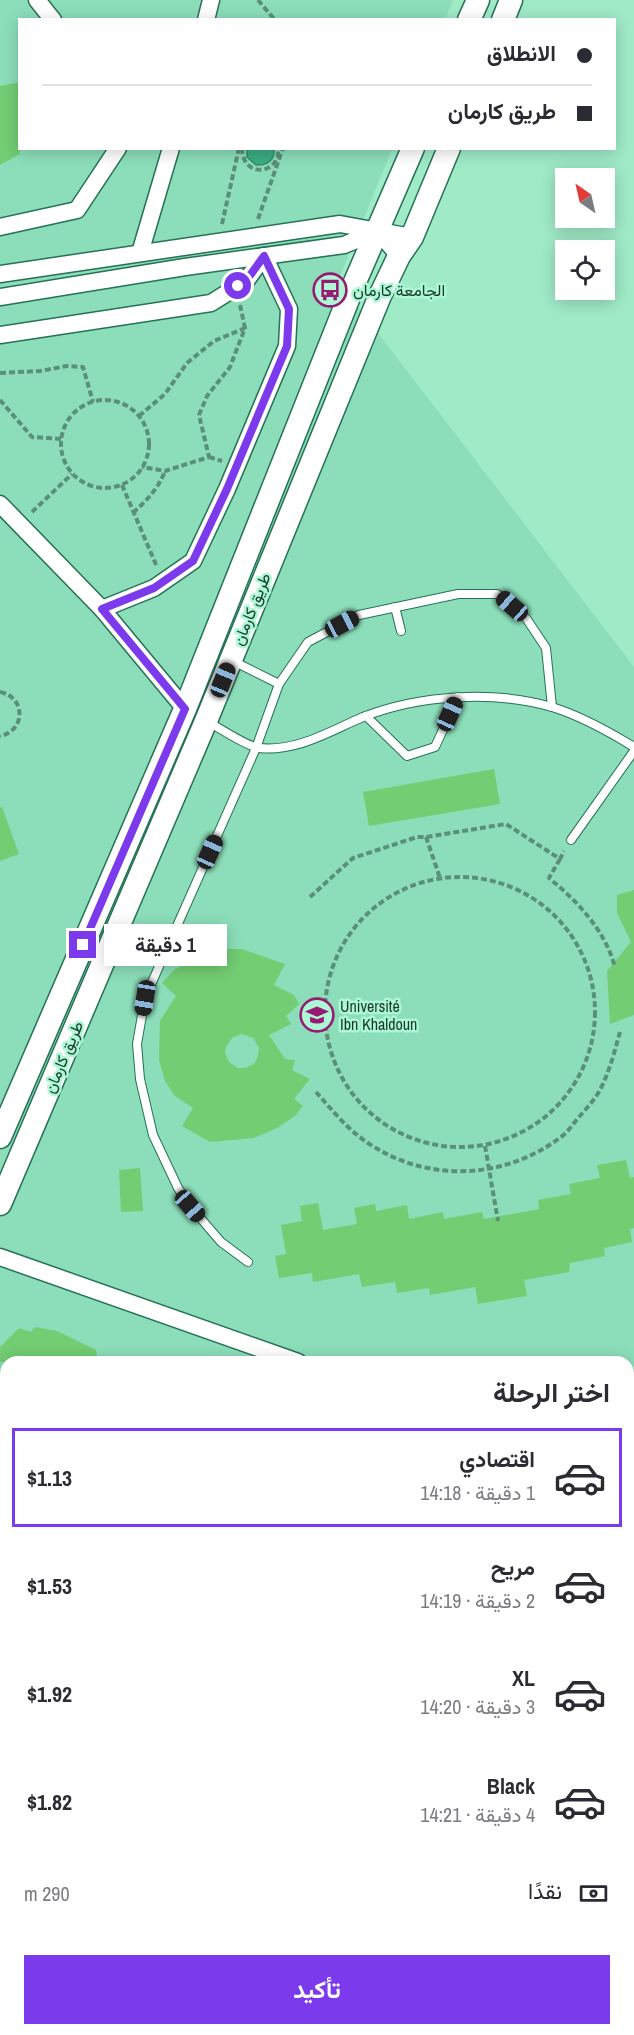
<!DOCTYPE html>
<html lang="ar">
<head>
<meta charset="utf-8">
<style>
  :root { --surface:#fff; --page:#f7f7f7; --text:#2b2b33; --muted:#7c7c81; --line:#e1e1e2; --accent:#7c3aed }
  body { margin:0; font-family:"Archivo Narrow",Vazirmatn,sans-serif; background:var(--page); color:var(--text); direction:rtl; height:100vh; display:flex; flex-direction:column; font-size:22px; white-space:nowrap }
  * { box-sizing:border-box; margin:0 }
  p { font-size:20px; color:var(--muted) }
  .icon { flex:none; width:33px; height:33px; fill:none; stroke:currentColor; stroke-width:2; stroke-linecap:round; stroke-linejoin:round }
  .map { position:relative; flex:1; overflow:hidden; direction:ltr }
  .panel { position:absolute; left:0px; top:1356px; width:634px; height:680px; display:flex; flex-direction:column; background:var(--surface); border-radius:18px 18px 0 0; box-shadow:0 3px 15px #0003; direction:rtl }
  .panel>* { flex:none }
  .top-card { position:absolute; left:18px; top:18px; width:598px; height:132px; border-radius:0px; box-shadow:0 3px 15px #0003; direction:rtl; display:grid; align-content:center; height:132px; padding:0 24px; background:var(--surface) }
  .needle { width:39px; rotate:326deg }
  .tools { position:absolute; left:555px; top:168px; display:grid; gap:12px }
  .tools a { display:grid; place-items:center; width:60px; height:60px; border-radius:0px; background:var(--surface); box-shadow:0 3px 15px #0003; font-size:30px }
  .end { position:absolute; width:27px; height:27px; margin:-14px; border:8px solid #7c3aed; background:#fff; box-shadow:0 0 0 3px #fff }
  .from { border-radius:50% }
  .bubble { position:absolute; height:42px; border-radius:0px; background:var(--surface); box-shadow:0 3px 15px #0003; font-size:20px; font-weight:700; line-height:42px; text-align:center; direction:rtl }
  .car { position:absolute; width:18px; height:36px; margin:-18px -9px; border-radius:8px; box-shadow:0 0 4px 2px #0007; background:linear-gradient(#222 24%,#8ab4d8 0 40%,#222 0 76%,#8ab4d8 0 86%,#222 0) }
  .top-card b { display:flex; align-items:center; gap:21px; height:57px; font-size:22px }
  .top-card b+b { border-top:2px solid var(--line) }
  .top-card i { width:15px; height:15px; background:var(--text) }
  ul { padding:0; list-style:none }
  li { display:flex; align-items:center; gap:18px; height:99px; margin:0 12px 9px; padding:0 12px; border:3px solid transparent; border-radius:0px }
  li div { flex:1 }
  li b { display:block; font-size:22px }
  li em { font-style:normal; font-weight:700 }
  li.current { border-color:var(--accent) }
  li>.icon { width:54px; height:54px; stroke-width:1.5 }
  h2 { padding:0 24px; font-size:27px; line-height:72px }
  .pay { display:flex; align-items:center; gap:15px; height:66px; padding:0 24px; font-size:22px }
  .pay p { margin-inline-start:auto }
  .primary-button { display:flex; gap:12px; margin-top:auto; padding:12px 24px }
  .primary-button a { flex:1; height:69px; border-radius:0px; background:var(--accent); color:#fff; font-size:24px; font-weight:700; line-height:69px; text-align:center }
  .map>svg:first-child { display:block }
  .built { fill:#8bdeb9 }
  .water { fill:#3aad82; stroke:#318a68; stroke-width:1.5 }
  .building { fill:#72cd73; fill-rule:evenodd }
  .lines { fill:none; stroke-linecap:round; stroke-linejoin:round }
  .lane-casing { stroke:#257255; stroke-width:10 }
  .street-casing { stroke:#257255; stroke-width:19 }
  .secondary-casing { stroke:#257255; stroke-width:25 }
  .path { stroke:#5b8f78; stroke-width:4; stroke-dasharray:6 3; stroke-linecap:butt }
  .lane { stroke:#fff; stroke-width:8 }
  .street { stroke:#fff; stroke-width:16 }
  .secondary { stroke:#fff; stroke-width:22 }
  .route { stroke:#7c3aed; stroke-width:8 }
  .labels { text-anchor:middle; stroke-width:5; stroke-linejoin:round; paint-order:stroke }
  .poi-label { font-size:16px; fill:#1b3a2d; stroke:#acf7d4; text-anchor:start }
  .street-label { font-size:16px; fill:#1b3a2d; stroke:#acf7d4 }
</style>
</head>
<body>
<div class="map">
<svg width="634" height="2035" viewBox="0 0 634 2035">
  <rect width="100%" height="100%" fill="#9feac7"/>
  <path class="built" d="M 0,0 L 453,0 L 445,20 L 20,20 L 20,148 L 392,149 L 338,281 L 634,667 L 634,1883 L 629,1899 L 628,1362 L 6,1362 L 6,2030 L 584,2030 L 582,2035 L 0,2035 Z"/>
  <path class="water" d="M 247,149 L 274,149 C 275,160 267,166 256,165 L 247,157 Z"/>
  <g class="building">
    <path d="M 20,82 L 20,154 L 0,165 L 0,86 Z"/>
    <path d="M 494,769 L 500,804 L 369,826 L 363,792 Z"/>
    <path d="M 0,807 L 2,807 L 19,854 L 0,861 Z"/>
    <path d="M 634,890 L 634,1015 L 610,1024 L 607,971 L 631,942 L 617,913 L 617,895 Z"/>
    <path d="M 225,949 L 242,949 L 285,964 L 274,985 L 294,995 L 299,1004 L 286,1016 L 291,1024 L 269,1035 L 285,1059 L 295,1060 L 292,1070 L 310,1079 L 294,1099 L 303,1106 L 295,1116 L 277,1128 L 254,1138 L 210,1142 L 182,1126 L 193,1108 L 175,1096 L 165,1081 L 159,1060 L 160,1021 L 176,996 L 162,983 L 174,970 L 186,963 ZM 242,1034 L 253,1038 L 259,1048 L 257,1059 L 254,1064 L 244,1068 L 238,1068 L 229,1062 L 225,1052 L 226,1047 L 232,1038 Z"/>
    <path d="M 626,1160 L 630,1178 L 634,1177 L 634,1228 L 630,1229 L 632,1242 L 604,1248 L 605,1256 L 570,1263 L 569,1272 L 524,1280 L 527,1296 L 478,1304 L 475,1287 L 430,1295 L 429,1288 L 397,1293 L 395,1282 L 362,1287 L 359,1274 L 313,1282 L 312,1273 L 279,1278 L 275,1256 L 286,1254 L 281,1225 L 302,1221 L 300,1206 L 318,1203 L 323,1230 L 357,1224 L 354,1208 L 375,1204 L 376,1211 L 407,1205 L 409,1219 L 443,1212 L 444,1219 L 482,1212 L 484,1219 L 539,1209 L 538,1200 L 571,1194 L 569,1184 L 600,1178 L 597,1165 Z"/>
    <path d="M 140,1168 L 143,1211 L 121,1212 L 119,1170 Z"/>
    <path d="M 35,1327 L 57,1331 L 96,1350 L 98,1362 L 0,1362 L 0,1347 L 19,1328 L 31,1332 Z"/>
  </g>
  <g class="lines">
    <g class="lane-casing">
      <g id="lane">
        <path d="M 395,607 L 401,631"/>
        <path d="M 231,660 L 279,684"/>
        <path d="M 366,716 L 407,756 L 435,747 L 458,697"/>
        <path d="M 207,721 C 219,728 248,747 259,748 C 297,752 330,731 363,717 C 419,695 494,690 552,707 C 581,716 608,731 634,747"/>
        <path d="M 571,840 L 634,751"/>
        <path d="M 248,1262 L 221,1242 L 190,1206 L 178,1188 L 153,1135 L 140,1079 L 137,1044 L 145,998 L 256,748 L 279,684 L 308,642 L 359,615 L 458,594 L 497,594 L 526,618 L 546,648 L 552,707"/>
        <path d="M 0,2010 L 6,2012"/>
        <path d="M 54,2030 L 69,2035"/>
        <path d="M 527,2035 L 528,2030"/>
      </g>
    </g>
    <g class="street-casing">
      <g id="street">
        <path d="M 37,0 L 53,20"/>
        <path d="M 206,20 L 211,0"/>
        <path d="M 0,227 L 77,210 L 118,148"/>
        <path d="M 140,253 L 171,148"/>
        <path d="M 0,274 L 340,224 L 378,231 L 399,256"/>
        <path d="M 0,297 L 185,267 L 344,245 L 378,231 L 412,237"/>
        <path d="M 0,335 L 211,303 L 246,281 L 264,256 L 289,309 L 287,346 L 227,489 L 193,561 L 154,588 L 102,609 L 0,504"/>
        <path d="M 102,609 L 185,709"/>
        <path d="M 0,1257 L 298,1362"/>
        <path d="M 628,1476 L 634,1478"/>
        <path d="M 628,1953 L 634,1937"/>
        <path d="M 628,2028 L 634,2012"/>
        <path d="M 599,2035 L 601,2030"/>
      </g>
    </g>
    <g class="secondary-casing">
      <g id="secondary">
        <path d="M 469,20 L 478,0"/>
        <path d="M 503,20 L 511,0"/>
        <path d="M 0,1137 L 185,709 L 355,282 L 413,148"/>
        <path d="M 0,1204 L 206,721 L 379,298 L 399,256 L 412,237 L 449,148"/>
      </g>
    </g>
    <g class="path">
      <path d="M 258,0 L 275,20"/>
      <path d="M 242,148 C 242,179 281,175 278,148"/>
      <path d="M 258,219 L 283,148"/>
      <path d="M 222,224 L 239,148"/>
      <path d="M 240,305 L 245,328"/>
      <path d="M 0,373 L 40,371 L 67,366 L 83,367 L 93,402"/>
      <path d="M 0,400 L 32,437 L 62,439"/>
      <circle cx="105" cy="444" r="44"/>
      <path d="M 139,416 L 165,394 L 187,363 L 214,341 L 245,328 L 230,367 L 207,396 L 199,415 L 209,457 L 165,471 L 142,467"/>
      <path d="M 209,457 L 222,461"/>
      <path d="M 122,485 L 157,567"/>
      <path d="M 32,512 L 72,474"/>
      <path d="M 133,513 C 147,500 158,489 165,471"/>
      <path d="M 0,692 C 26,697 26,731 0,736"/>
      <path d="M 426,837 L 440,878"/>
      <path d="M 560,859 L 549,878 C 577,901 605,930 615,967"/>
      <circle cx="460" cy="1012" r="135"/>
      <path d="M 310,897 L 353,858 L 417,837 L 426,837 L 506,824 L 560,859 L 564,851"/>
      <path d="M 316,1092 C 332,1110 348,1130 368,1143 C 427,1183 504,1180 561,1137 C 568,1132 573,1124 579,1117 C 587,1108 596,1098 601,1088 C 610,1070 615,1050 620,1032"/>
      <path d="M 485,1146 L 498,1221"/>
      <path d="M 0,1741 L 6,1737"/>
      <path d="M 0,1810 L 6,1816"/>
      <path d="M 108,2035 L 114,2030"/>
      <path d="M 206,2035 L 208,2030"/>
    </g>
    <use href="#lane" class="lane"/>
    <use href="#street" class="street"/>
    <use href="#secondary" class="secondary"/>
  </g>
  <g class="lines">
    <path class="route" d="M 83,945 L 185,709 L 102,609 L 154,588 L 193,561 L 227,489 L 287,346 L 289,309 L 264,256 L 246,281 L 238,286"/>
  </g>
  <defs>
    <g id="bus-ring" transform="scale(1.725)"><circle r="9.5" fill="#acf7d4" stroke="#981a72" stroke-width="1.5"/><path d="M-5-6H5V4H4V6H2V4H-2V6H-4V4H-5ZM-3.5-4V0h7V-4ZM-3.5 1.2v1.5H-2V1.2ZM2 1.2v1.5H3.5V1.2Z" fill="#981a72"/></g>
    <g id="university-ring" transform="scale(1.725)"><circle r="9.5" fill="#acf7d4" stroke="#981a72" stroke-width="1.5"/><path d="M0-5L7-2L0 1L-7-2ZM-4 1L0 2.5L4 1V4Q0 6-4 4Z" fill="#981a72"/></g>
  </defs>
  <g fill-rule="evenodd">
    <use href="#bus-ring" x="330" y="290"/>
    <use href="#university-ring" x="317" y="1015"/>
  </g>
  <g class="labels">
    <g class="poi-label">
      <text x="353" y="296">الجامعة كارمان</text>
      <text x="340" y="1012">Université<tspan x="340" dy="18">Ibn Khaldoun</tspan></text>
    </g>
    <g class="street-label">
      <text transform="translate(251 609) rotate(-68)" y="6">طريق كارمان</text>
      <text transform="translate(63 1057) rotate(-67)" y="6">طريق كارمان</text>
    </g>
  </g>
</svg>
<div class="tools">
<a><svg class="needle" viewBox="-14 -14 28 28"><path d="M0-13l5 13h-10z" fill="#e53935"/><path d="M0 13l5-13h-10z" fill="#7c7c81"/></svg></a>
<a><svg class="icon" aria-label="locate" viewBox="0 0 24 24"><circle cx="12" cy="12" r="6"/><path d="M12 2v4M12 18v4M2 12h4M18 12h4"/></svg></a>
</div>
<i class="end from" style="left:238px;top:286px"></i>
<i class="end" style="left:83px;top:945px"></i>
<div class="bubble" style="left:104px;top:924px;width:123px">1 دقيقة</div>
<i class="car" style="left:512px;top:606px;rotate:311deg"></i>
<i class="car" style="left:342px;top:624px;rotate:62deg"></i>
<i class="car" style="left:223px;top:680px;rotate:22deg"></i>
<i class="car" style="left:450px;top:714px;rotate:24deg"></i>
<i class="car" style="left:210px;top:852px;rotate:24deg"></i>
<i class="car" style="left:145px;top:998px;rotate:189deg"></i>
<i class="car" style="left:190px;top:1206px;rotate:139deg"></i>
<div class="top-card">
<b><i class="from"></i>الانطلاق</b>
<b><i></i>طريق كارمان</b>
</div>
<section class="panel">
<h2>اختر الرحلة</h2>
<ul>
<li class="current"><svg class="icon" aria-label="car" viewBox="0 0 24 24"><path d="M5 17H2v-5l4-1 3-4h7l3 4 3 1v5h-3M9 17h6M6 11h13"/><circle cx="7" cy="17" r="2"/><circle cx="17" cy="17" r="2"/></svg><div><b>اقتصادي</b><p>1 دقيقة · 14:18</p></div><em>$1.13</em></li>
<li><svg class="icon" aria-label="car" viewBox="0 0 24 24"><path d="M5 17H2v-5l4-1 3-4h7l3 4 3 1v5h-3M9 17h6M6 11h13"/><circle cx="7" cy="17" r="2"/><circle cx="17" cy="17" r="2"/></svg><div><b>مريح</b><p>2 دقيقة · 14:19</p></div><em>$1.53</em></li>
<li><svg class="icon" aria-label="car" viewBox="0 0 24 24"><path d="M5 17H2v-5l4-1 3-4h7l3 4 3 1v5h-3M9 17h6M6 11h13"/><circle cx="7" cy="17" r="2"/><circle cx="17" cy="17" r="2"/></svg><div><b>XL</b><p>3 دقيقة · 14:20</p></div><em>$1.92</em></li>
<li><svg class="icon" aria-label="car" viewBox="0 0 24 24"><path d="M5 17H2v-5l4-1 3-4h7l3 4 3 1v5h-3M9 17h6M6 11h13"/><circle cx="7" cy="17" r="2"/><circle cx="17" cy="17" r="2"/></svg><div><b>Black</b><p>4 دقيقة · 14:21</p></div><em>$1.82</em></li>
</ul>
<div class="pay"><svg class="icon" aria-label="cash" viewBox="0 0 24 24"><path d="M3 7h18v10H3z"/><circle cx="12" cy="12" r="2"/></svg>نقدًا<p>290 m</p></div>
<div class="primary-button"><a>تأكيد</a></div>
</section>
</div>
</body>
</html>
